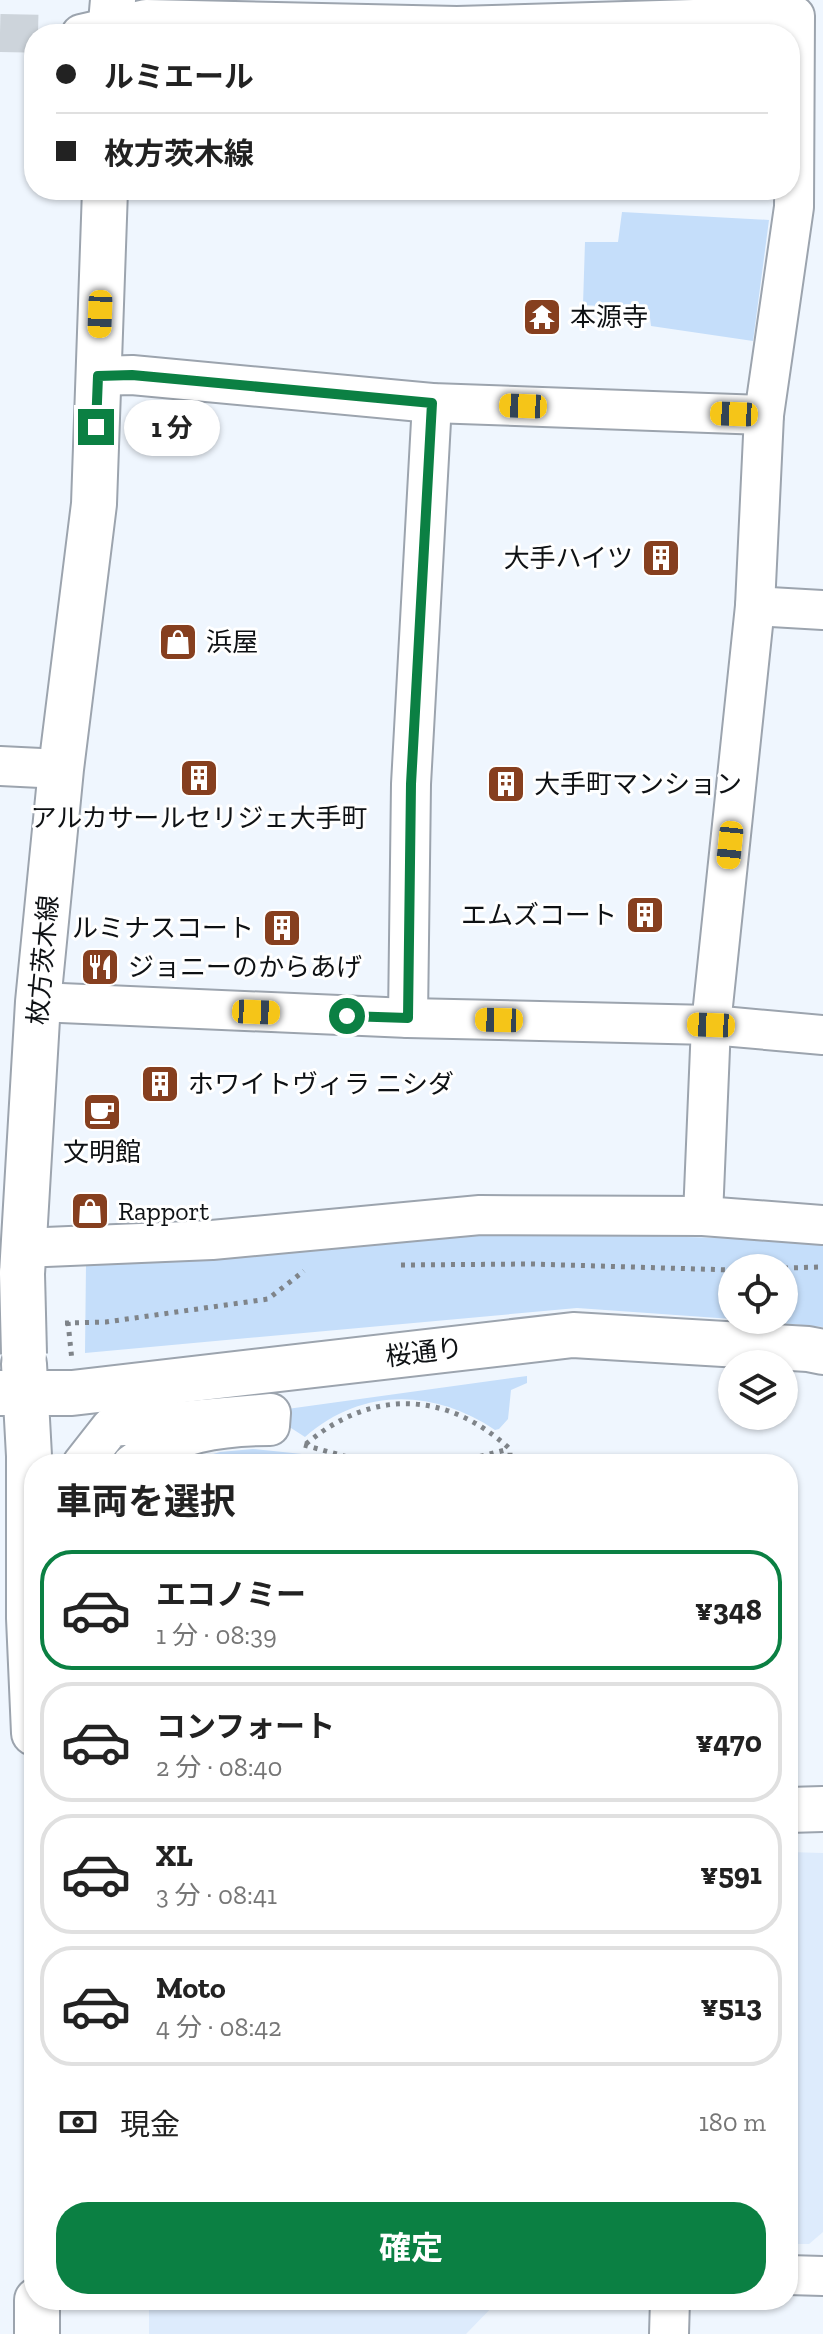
<!DOCTYPE html>
<html lang="ja">
<head>
<meta charset="utf-8">
<style>
  :root { --surface:#fff; --page:#f6f6f6; --text:#222; --muted:#767676; --line:#e0e0e0; --accent:#0b8043 }
  body { margin:0; font-family:"Zilla Slab","Noto Sans JP",serif; background:var(--page); color:var(--text); height:100vh; display:flex; flex-direction:column; font-size:30px; white-space:nowrap }
  * { box-sizing:border-box; margin:0 }
  p { font-size:26px; color:var(--muted) }
  .icon { flex:none; width:44px; height:44px; fill:none; stroke:currentColor; stroke-width:2; stroke-linecap:round; stroke-linejoin:round }
  .map { position:relative; flex:1; overflow:hidden }
  .details { position:absolute; left:24px; top:1454px; width:774px; height:856px; display:flex; flex-direction:column; background:var(--surface); border-radius:32px; box-shadow:0 2px 6px #0004 }
  .details>* { flex:none }
  .guide { position:absolute; left:24px; top:24px; width:776px; height:176px; border-radius:32px; box-shadow:0 2px 6px #0004; display:grid; align-content:center; height:176px; padding:0 32px; background:var(--surface) }
  .buttons { position:absolute; left:718px; top:1254px; display:grid; gap:16px }
  .buttons a { display:grid; place-items:center; width:80px; height:80px; border-radius:50%; background:var(--surface); box-shadow:0 2px 6px #0004; font-size:40px }
  .end { position:absolute; width:36px; height:36px; margin:-18px; border:10px solid #0b8043; background:#fff; box-shadow:0 0 0 4px #fff }
  .from { border-radius:50% }
  .bubble { position:absolute; height:56px; border-radius:28px; background:var(--surface); box-shadow:0 2px 6px #0004; font-size:26px; font-weight:700; line-height:56px; text-align:center }
  .car { position:absolute; width:24px; height:48px; margin:-24px -12px; border-radius:10px; box-shadow:0 0 6px 2px #0007; background:linear-gradient(#f5c518 24%,#345 0 40%,#f5c518 0 76%,#345 0 86%,#f5c518 0) }
  .guide b { display:flex; align-items:center; gap:28px; height:76px; font-size:30px }
  .guide b+b { border-top:2px solid var(--line) }
  .guide i { width:20px; height:20px; background:var(--text) }
  ul { padding:0; list-style:none }
  li { display:flex; align-items:center; gap:24px; height:120px; margin:0 16px 12px; padding:0 16px; border:4px solid var(--line); border-radius:32px }
  li div { flex:1 }
  li b { display:block; font-size:30px }
  li em { font-style:normal; font-weight:700 }
  li.on { border-color:var(--accent) }
  li>.icon { width:72px; height:72px; stroke-width:1.5 }
  h2 { padding:0 32px; font-size:36px; line-height:96px }
  .pay { display:flex; align-items:center; gap:20px; height:88px; padding:0 32px; font-size:30px }
  .pay p { margin-inline-start:auto }
  .primary-button { display:flex; gap:16px; margin-top:auto; padding:16px 32px }
  .primary-button a { flex:1; height:92px; border-radius:32px; background:var(--accent); color:#fff; font-size:32px; font-weight:700; line-height:92px; text-align:center }
  .map>svg:first-child { display:block }
  .built { fill:#ddebfc }
  .green { fill:#c5defa }
  .lines { fill:none; stroke-linecap:round; stroke-linejoin:round }
  .street-tunnel { stroke:#cdd4db; stroke-width:38; stroke-dasharray:38 19; stroke-linecap:butt }
  .street-casing { stroke:#9ca4ae; stroke-width:42 }
  .secondary-casing { stroke:#9ca4ae; stroke-width:48 }
  .path { stroke:#7f8489; stroke-width:5; stroke-dasharray:4 6; stroke-linecap:butt }
  .street { stroke:#fff; stroke-width:38 }
  .secondary { stroke:#fff; stroke-width:44 }
  .secondary-bridge-casing { stroke:#9ca4ae; stroke-width:48; stroke-linecap:butt }
  .path-bridge { stroke:#7f8489; stroke-width:5; stroke-dasharray:4 6; stroke-linecap:butt }
  .secondary-bridge { stroke:#fff; stroke-width:44 }
  .route { stroke:#0b8043; stroke-width:10 }
  .labels { text-anchor:middle; stroke-width:6; stroke-linejoin:round; paint-order:stroke }
  .poi-label { font-size:26px; fill:#0e1114; stroke:#fff; text-anchor:start }
  .street-label { font-size:26px; fill:#0e1114; stroke:#fff }
</style>
</head>
<body>
<div class="map">
<svg width="823" height="2334" viewBox="0 0 823 2334">
  <rect width="100%" height="100%" fill="#eff6fe"/>
  <g class="built">
    <path d="M 788,1852 L 823,1853 L 823,2232 L 809,2244 L 788,2244 Z"/>
    <path d="M 98,2300 L 499,2300 L 466,2334 L 149,2334 L 149,2301 Z"/>
  </g>
  <g class="green">
    <path d="M 622,212 L 769,220 L 753,341 L 651,326 L 649,309 L 583,305 L 585,242 L 618,242 Z"/>
    <path d="M 480,1231 L 823,1241 L 823,1327 L 748,1320 L 784,1320 L 784,1268 L 732,1268 L 732,1319 L 577,1308 L 85,1353 L 86,1265 L 214,1258 Z"/>
    <path d="M 527,1376 L 527,1383 L 511,1390 L 508,1419 L 499,1429 L 495,1430 C 434,1389 362,1387 305,1437 L 277,1419 L 280,1410 Z"/>
    <path d="M 253,1449 L 302,1454 L 326,1464 L 179,1464 L 220,1452 Z"/>
  </g>
  <g class="lines">
    <path class="street-tunnel" d="M 0,33 L 44,34"/>
    <g class="street-casing">
      <g id="street">
        <path d="M 81,34 L 146,19 L 457,26 L 795,16 L 794,207 L 764,415 L 755,606 L 711,1025 L 703,1216"/>
        <path d="M 98,376 L 132,375 L 432,403 L 764,415"/>
        <path d="M 755,606 L 823,610"/>
        <path d="M 0,766 L 61,769"/>
        <path d="M 38,1002 L 408,1018 L 711,1025 L 823,1035"/>
        <path d="M 408,1018 L 411,784 L 432,403"/>
        <path d="M 22,1248 L 212,1240 L 480,1215 L 703,1216 L 823,1225"/>
        <path d="M 82,1464 L 111,1427 L 271,1413 L 270,1426 C 222,1426 172,1433 132,1464"/>
        <path d="M 788,2275 L 823,2276"/>
        <path d="M 669,2334 L 670,2300"/>
      </g>
    </g>
    <g class="secondary-casing">
      <g id="secondary">
        <path d="M 110,34 L 113,0"/>
        <path d="M 22,1274 L 38,1002 L 61,769 L 94,504 L 105,190"/>
        <path d="M 24,1364 L 29,1456 L 29,1618 L 34,1733"/>
        <path d="M 0,1393 L 72,1393 L 573,1335 L 808,1349 L 823,1352"/>
        <path d="M 788,1810 L 823,1809"/>
        <path d="M 37,2334 L 37,2300"/>
      </g>
    </g>
    <g class="path">
      <path d="M 401,1265 L 531,1264 L 732,1270"/>
      <path d="M 784,1268 L 822,1267"/>
      <path d="M 65,1323 L 106,1322 L 268,1299 L 304,1271"/>
      <path d="M 306,1444 C 372,1388 447,1391 510,1449 L 510,1464"/>
      <path d="M 304,1445 L 373,1464"/>
      <path d="M 451,1464 L 509,1449"/>
    </g>
    <use href="#street" class="street"/>
    <use href="#secondary" class="secondary"/>
    <g class="secondary-bridge-casing">
      <path id="secondary-bridge" d="M 22,1274 L 24,1354"/>
    </g>
    <path class="path-bridge" d="M 68,1322 L 72,1361"/>
    <use href="#secondary-bridge" class="secondary-bridge"/>
  </g>
  <g class="lines">
    <path class="route" d="M 96,427 L 98,376 L 132,375 L 432,403 L 411,784 L 408,1018 L 347,1016"/>
  </g>
  <defs>
    <g id="temple-square" transform="scale(2)"><rect x="-9" y="-9" width="18" height="18" rx="4" fill="#863f1f" stroke="#fff"/><path d="M0-6L5-2H3V0L6.5 2.5H4V6H1.5V3h-3V6H-4V2.5H-6.5L-3 0V-2H-5Z" fill="#fff"/></g>
    <g id="building-square" transform="scale(2)"><rect x="-9" y="-9" width="18" height="18" rx="4" fill="#863f1f" stroke="#fff"/><path d="M-4-6H4V6H1V3H-1V6H-4ZM-2.5-4.3h1.7v1.8h-1.7ZM.8-4.3h1.7v1.8H.8ZM-2.5-1h1.7V.8h-1.7ZM.8-1h1.7V.8H.8Z" fill="#fff"/></g>
    <g id="shop-square" transform="scale(2)"><rect x="-9" y="-9" width="18" height="18" rx="4" fill="#863f1f" stroke="#fff"/><path d="M-5-2.5h2.3a2.7 3.5 0 0 1 5.4 0H5L5.5 6h-11ZM-1.5-2.5h3a1.5 2.3 0 0 0-3 0Z" fill="#fff"/></g>
    <g id="restaurant-square" transform="scale(2)"><rect x="-9" y="-9" width="18" height="18" rx="4" fill="#863f1f" stroke="#fff"/><path d="M-5-6h1v4h1v-4h1v4h1v-4h1v5L-1.5 .5V6h-2V.5L-5-1ZM5-6V6H3V1.5H1.5Q1.5-4 5-6Z" fill="#fff"/></g>
    <g id="cafe-square" transform="scale(2)"><rect x="-9" y="-9" width="18" height="18" rx="4" fill="#863f1f" stroke="#fff"/><path d="M-5.5-4.5H6V0H3Q3 3.5 0 3.5H-2.5Q-5.5 3.5-5.5 0ZM3-3.2v2h1.7v-2ZM-6 4.5H4V6H-6Z" fill="#fff"/></g>
  </defs>
  <g fill-rule="evenodd">
    <use href="#temple-square" x="542" y="317"/>
    <use href="#building-square" x="661" y="558"/>
    <use href="#shop-square" x="178" y="642"/>
    <use href="#building-square" x="199" y="778"/>
    <use href="#building-square" x="506" y="784"/>
    <use href="#building-square" x="645" y="915"/>
    <use href="#building-square" x="282" y="928"/>
    <use href="#restaurant-square" x="100" y="967"/>
    <use href="#building-square" x="160" y="1084"/>
    <use href="#cafe-square" x="102" y="1112"/>
    <use href="#shop-square" x="90" y="1211"/>
  </g>
  <g class="labels">
    <g class="poi-label">
      <text x="570" y="326">本源寺</text>
      <text x="633" y="567" text-anchor="end">大手ハイツ</text>
      <text x="206" y="651">浜屋</text>
      <text x="534" y="793">大手町マンション</text>
      <text x="199" y="827" text-anchor="middle">アルカサールセリジェ大手町</text>
      <text x="617" y="924" text-anchor="end">エムズコート</text>
      <text x="254" y="937" text-anchor="end">ルミナスコート</text>
      <text x="128" y="976">ジョニーのからあげ</text>
      <text x="188" y="1093">ホワイトヴィラ ニシダ</text>
      <text x="102" y="1161" text-anchor="middle">文明館</text>
      <text x="118" y="1220">Rapport</text>
    </g>
    <g class="street-label">
      <text transform="translate(43 960) rotate(-85)" y="9">枚方茨木線</text>
      <text transform="translate(424 1352) rotate(-7)" y="9">桜通り</text>
    </g>
  </g>
</svg>
<div class="buttons">
<a><svg class="icon" aria-label="locate" viewBox="0 0 24 24"><circle cx="12" cy="12" r="6"/><path d="M12 2v4M12 18v4M2 12h4M18 12h4"/></svg></a>
<a><svg class="icon" aria-label="layers" viewBox="0 0 24 24"><path d="M12 4l9 5-9 5-9-5zM3 14l9 5 9-5"/></svg></a>
</div>
<i class="end from" style="left:347px;top:1016px"></i>
<i class="end" style="left:96px;top:427px"></i>
<div class="bubble" style="left:124px;top:400px;width:96px">1 分</div>
<i class="car" style="left:100px;top:314px;rotate:182deg"></i>
<i class="car" style="left:523px;top:406px;rotate:272deg"></i>
<i class="car" style="left:734px;top:414px;rotate:272deg"></i>
<i class="car" style="left:730px;top:845px;rotate:186deg"></i>
<i class="car" style="left:256px;top:1012px;rotate:92deg"></i>
<i class="car" style="left:499px;top:1020px;rotate:271deg"></i>
<i class="car" style="left:711px;top:1025px;rotate:272deg"></i>
<div class="guide">
<b><i class="from"></i>ルミエール</b>
<b><i></i>枚方茨木線</b>
</div>
<section class="details">
<h2>車両を選択</h2>
<ul>
<li class="on"><svg class="icon" aria-label="car" viewBox="0 0 24 24"><path d="M5 17H2v-5l4-1 3-4h7l3 4 3 1v5h-3M9 17h6M6 11h13"/><circle cx="7" cy="17" r="2"/><circle cx="17" cy="17" r="2"/></svg><div><b>エコノミー</b><p>1 分 · 08:39</p></div><em>¥348</em></li>
<li><svg class="icon" aria-label="car" viewBox="0 0 24 24"><path d="M5 17H2v-5l4-1 3-4h7l3 4 3 1v5h-3M9 17h6M6 11h13"/><circle cx="7" cy="17" r="2"/><circle cx="17" cy="17" r="2"/></svg><div><b>コンフォート</b><p>2 分 · 08:40</p></div><em>¥470</em></li>
<li><svg class="icon" aria-label="car" viewBox="0 0 24 24"><path d="M5 17H2v-5l4-1 3-4h7l3 4 3 1v5h-3M9 17h6M6 11h13"/><circle cx="7" cy="17" r="2"/><circle cx="17" cy="17" r="2"/></svg><div><b>XL</b><p>3 分 · 08:41</p></div><em>¥591</em></li>
<li><svg class="icon" aria-label="car" viewBox="0 0 24 24"><path d="M5 17H2v-5l4-1 3-4h7l3 4 3 1v5h-3M9 17h6M6 11h13"/><circle cx="7" cy="17" r="2"/><circle cx="17" cy="17" r="2"/></svg><div><b>Moto</b><p>4 分 · 08:42</p></div><em>¥513</em></li>
</ul>
<div class="pay"><svg class="icon" aria-label="cash" viewBox="0 0 24 24"><path d="M3 7h18v10H3z"/><circle cx="12" cy="12" r="2"/></svg>現金<p>180 m</p></div>
<div class="primary-button"><a>確定</a></div>
</section>
</div>
</body>
</html>
